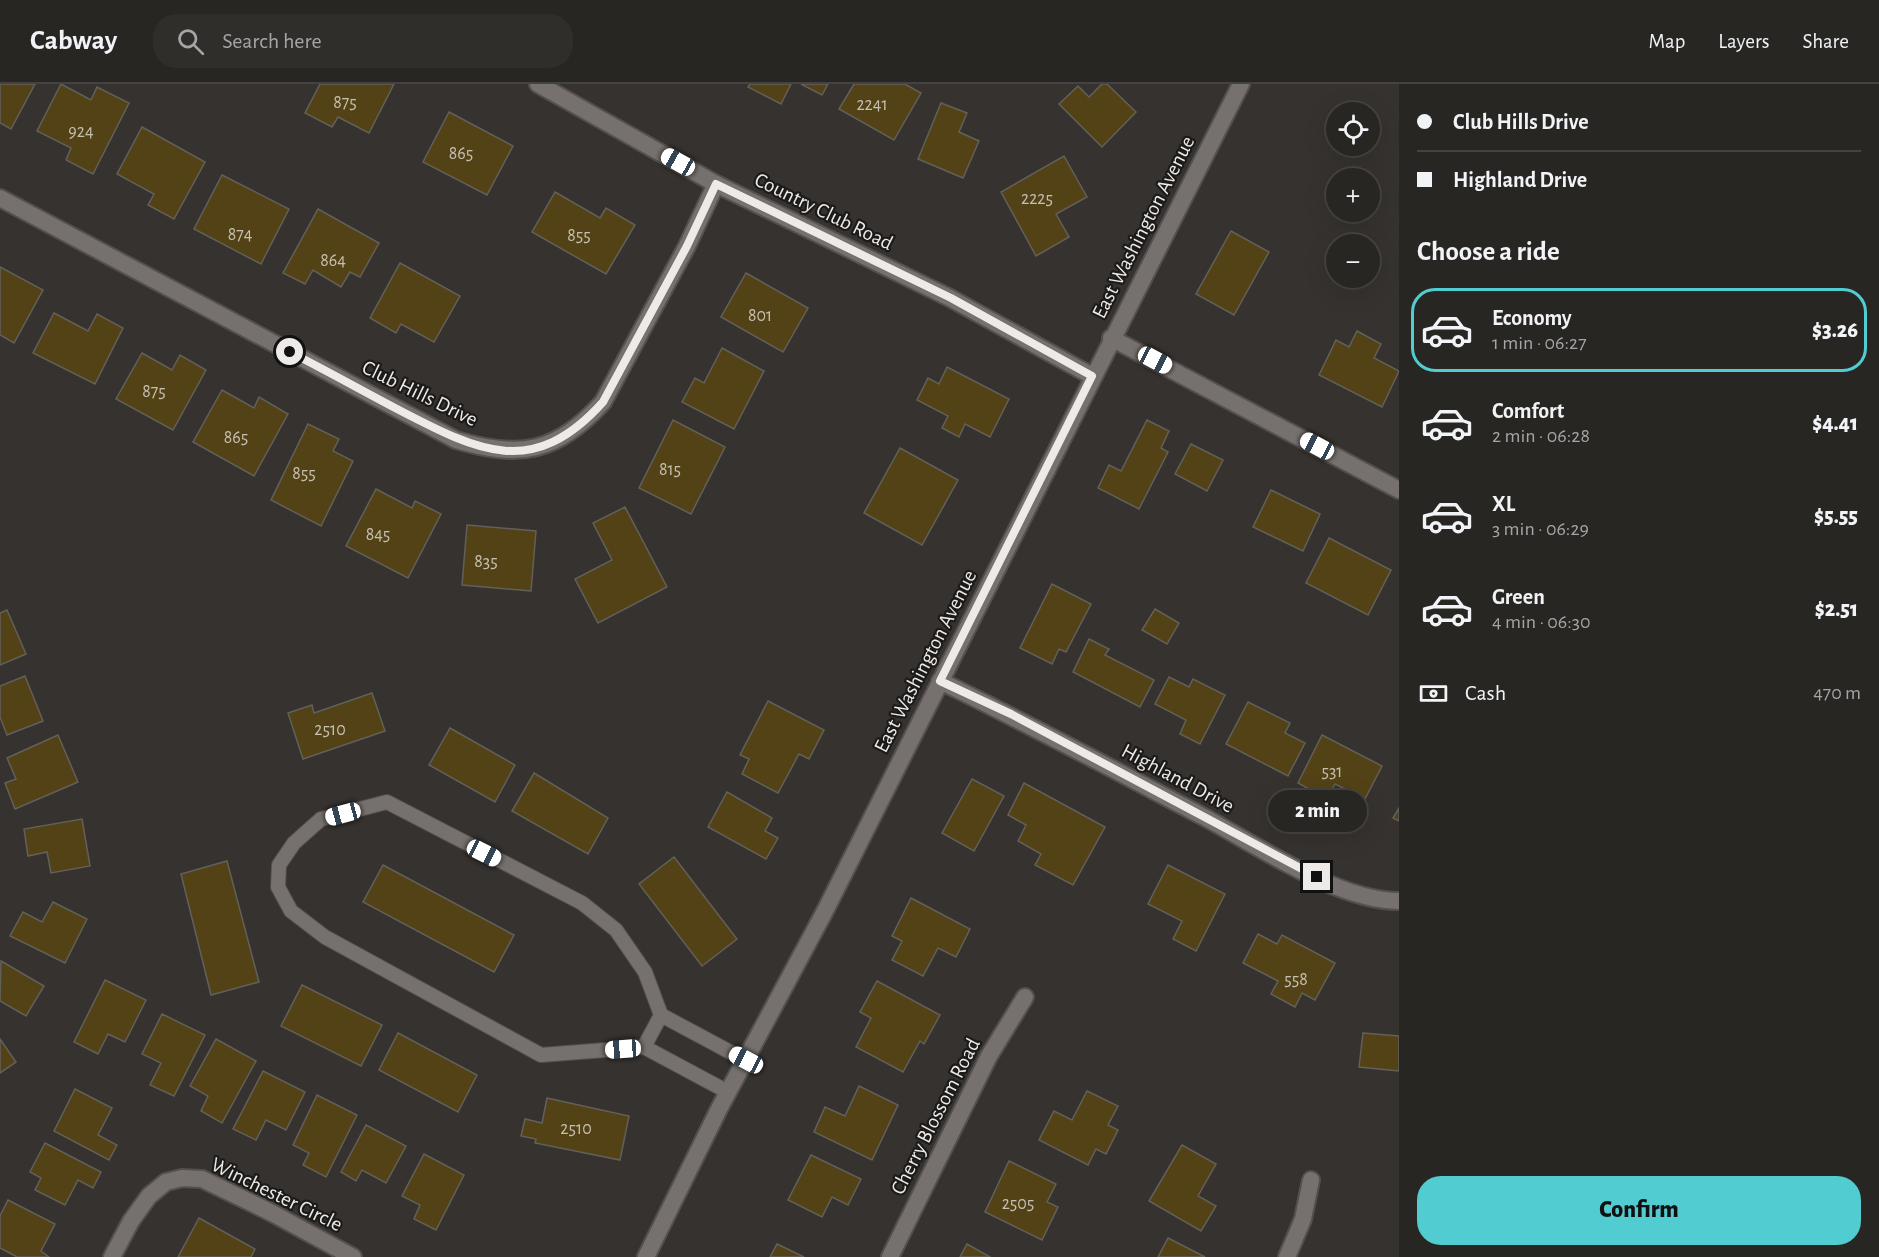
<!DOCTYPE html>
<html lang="en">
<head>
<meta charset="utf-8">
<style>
  :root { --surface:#282623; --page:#302e2b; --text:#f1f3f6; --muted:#a5a5a6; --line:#444341; --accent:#51ccd1 }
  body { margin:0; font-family:"Alegreya Sans",sans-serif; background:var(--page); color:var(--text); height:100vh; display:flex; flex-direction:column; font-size:22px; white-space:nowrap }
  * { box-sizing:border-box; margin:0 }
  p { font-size:20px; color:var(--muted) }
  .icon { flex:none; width:33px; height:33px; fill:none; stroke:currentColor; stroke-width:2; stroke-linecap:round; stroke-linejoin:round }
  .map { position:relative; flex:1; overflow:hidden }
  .drawer { display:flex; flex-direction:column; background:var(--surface); width:480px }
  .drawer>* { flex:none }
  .top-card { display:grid; align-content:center; height:132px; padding:0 18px; background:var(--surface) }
  .tools { position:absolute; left:1326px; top:18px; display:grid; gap:12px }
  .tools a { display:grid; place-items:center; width:54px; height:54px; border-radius:50%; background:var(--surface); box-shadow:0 6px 24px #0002,0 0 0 2px var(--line); font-size:30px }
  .end { position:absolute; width:27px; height:27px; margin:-14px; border:8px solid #edeae8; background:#111; box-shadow:0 0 0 3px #111 }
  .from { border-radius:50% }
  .bubble { position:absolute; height:42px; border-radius:21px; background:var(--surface); box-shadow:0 6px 24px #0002,0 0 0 2px var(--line); font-size:20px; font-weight:800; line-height:42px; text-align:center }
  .car { position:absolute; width:18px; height:36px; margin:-18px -9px; border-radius:8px; box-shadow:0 0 4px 2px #0007; background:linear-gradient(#fff 24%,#345 0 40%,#fff 0 76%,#345 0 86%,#fff 0) }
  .top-card b { display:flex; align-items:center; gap:21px; height:57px; font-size:22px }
  .top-card b+b { border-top:2px solid var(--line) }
  .top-card i { width:15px; height:15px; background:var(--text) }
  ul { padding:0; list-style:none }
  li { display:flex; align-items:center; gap:18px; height:84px; margin:0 12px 9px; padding:0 6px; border:3px solid transparent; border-radius:24px }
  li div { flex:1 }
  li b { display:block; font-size:22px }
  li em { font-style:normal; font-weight:800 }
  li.selected { border-color:var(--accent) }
  li>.icon { width:54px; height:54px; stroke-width:1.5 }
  h2 { padding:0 18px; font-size:27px; line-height:72px }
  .pay { display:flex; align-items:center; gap:15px; height:66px; padding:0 18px; font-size:22px }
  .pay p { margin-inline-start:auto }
  .action { display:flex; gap:12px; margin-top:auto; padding:12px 18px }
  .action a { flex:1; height:69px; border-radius:24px; background:var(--accent); color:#111; font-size:24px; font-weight:800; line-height:69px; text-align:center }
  header { display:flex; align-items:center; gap:36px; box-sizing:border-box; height:84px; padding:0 30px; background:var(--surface); border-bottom:2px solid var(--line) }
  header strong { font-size:28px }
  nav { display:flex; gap:33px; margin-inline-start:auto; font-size:21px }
  .search { width:420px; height:54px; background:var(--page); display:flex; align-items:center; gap:15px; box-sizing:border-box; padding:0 21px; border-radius:24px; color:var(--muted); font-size:22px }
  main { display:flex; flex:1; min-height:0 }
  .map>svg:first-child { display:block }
  .building { fill:#534215; stroke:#62605b; stroke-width:1.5 }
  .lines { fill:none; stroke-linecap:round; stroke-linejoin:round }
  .service-casing { stroke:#54504e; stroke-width:16 }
  .minor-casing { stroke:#54504e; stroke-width:20 }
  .tertiary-casing { stroke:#54504e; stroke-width:20 }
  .service { stroke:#76716e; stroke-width:14 }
  .minor { stroke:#76716e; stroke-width:16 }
  .tertiary { stroke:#76716e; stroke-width:16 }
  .route { stroke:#edeae8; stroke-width:8 }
  .labels { text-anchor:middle; stroke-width:4.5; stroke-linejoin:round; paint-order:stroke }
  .number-label { font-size:18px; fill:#c6c0b3 }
  .street-label { font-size:21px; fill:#edeae8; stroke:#1c1b19 }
</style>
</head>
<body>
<header>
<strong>Cabway</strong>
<div class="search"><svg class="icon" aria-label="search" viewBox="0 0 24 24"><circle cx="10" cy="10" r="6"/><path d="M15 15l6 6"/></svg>Search here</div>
<nav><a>Map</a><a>Layers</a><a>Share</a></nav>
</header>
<main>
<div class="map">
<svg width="1399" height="1173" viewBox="0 0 1399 1173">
  <rect width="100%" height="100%" fill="#36322f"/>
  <g class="building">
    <path d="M 0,0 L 35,0 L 11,45 L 0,39 Z"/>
    <path d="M 61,0 L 91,16 L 97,3 L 129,19 L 93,90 L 66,76 L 71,64 L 37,47 Z"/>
    <path d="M 320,0 L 394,0 L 369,49 L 338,33 L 332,43 L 305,29 Z"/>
    <path d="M 750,0 L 791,0 L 781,20 L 748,3 Z"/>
    <path d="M 801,0 L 828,0 L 822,11 Z"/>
    <path d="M 854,0 L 905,0 L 921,9 L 894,56 L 839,25 Z"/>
    <path d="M 1102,0 L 1107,0 L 1136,28 L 1102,63 L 1059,20 L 1078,2 L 1089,13 Z"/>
    <path d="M 941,19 L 967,29 L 959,48 L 979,57 L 963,94 L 918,75 Z"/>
    <path d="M 449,28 L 513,62 L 487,111 L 423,78 Z"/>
    <path d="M 142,43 L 205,78 L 174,135 L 148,121 L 154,110 L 117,90 Z"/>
    <path d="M 1064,72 L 1087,113 L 1056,130 L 1069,153 L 1036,172 L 1001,108 Z"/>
    <path d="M 222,91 L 289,125 L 261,180 L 194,145 Z"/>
    <path d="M 555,108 L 600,134 L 606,124 L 635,141 L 606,190 L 532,148 Z"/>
    <path d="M 318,125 L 379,159 L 360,193 L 350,188 L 341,203 L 313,186 L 305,200 L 283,189 Z"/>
    <path d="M 1231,147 L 1269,168 L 1234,231 L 1196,210 Z"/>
    <path d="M 400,179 L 460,212 L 434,258 L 401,240 L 396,249 L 370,234 Z"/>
    <path d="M 0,183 L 43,206 L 14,259 L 0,251 Z"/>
    <path d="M 746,189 L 808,224 L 783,268 L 721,233 Z"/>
    <path d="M 54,229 L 88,247 L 97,230 L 123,244 L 95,300 L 33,269 Z"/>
    <path d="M 1357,247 L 1381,260 L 1374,274 L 1399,287 L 1382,323 L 1319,291 L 1336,256 L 1349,263 Z"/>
    <path d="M 722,264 L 764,287 L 734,345 L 682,318 L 695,294 L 704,299 Z"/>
    <path d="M 142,269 L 172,286 L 180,271 L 206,286 L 173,346 L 116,315 Z"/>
    <path d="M 947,283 L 1009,315 L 990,353 L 965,340 L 959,353 L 942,344 L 948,332 L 917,316 L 928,294 L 939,300 Z"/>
    <path d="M 222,306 L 254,324 L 259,313 L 288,330 L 254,392 L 193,358 Z"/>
    <path d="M 673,336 L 725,363 L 691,430 L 639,404 Z"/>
    <path d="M 1147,336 L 1169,347 L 1161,364 L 1168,368 L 1139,425 L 1098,404 L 1109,381 L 1121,387 Z"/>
    <path d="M 308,340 L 339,355 L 333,367 L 353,377 L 321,442 L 271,416 Z"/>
    <path d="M 1191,360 L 1223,376 L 1207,407 L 1175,390 Z"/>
    <path d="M 900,364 L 958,396 L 922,461 L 864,429 Z"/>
    <path d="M 376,405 L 412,424 L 415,417 L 441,430 L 408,494 L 346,462 Z"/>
    <path d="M 1271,406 L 1320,430 L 1303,467 L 1253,443 Z"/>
    <path d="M 625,423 L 667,503 L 598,539 L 575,495 L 612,476 L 593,439 Z"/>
    <path d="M 467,441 L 536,447 L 531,507 L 462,501 Z"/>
    <path d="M 1329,454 L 1391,486 L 1368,531 L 1306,499 Z"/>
    <path d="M 1052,500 L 1091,520 L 1066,568 L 1059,565 L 1052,580 L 1020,564 Z"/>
    <path d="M 1155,525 L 1179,539 L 1167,560 L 1142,546 Z"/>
    <path d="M 7,526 L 26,570 L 0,581 L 0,529 Z"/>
    <path d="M 1089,555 L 1109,565 L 1105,571 L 1154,596 L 1140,623 L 1073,588 Z"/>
    <path d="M 25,592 L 43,637 L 7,651 L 0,633 L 0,602 Z"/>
    <path d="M 1169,593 L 1189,603 L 1193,595 L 1225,611 L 1200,660 L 1180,650 L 1186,636 L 1155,620 Z"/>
    <path d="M 372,609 L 385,647 L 303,675 L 288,629 L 312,621 L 314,629 Z"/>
    <path d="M 768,617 L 824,646 L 809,675 L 799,670 L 778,709 L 742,690 L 749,675 L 740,671 Z"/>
    <path d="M 1248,618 L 1290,639 L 1285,649 L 1305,659 L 1288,692 L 1226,660 Z"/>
    <path d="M 450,644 L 515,681 L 495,718 L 429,681 Z"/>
    <path d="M 58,651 L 78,698 L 15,725 L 5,699 L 16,695 L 7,674 Z"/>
    <path d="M 1322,651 L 1382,682 L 1365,715 L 1335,700 L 1327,715 L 1298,699 Z"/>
    <path d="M 534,689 L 608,734 L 588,770 L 512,727 Z"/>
    <path d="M 972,695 L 1004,712 L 974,767 L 942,749 Z"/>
    <path d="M 1024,699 L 1105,743 L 1073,801 L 1035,781 L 1041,770 L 1018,757 L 1026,741 L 1008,731 Z"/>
    <path d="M 727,708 L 772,734 L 765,747 L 778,754 L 766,775 L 708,743 Z"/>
    <path d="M 1399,724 L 1399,737 L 1393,734 Z"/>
    <path d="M 82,735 L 90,782 L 51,789 L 47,768 L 28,772 L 24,745 Z"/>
    <path d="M 674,773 L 737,855 L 702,882 L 639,800 Z"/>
    <path d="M 227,777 L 259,898 L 211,911 L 181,790 Z"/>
    <path d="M 383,781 L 514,851 L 494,888 L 363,818 Z"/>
    <path d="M 1168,781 L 1225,810 L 1196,867 L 1173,855 L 1182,837 L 1148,820 Z"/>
    <path d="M 911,814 L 970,845 L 956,873 L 938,864 L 923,892 L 892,876 L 902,857 L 892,852 Z"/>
    <path d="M 53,818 L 87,835 L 65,879 L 10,852 L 23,828 L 42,838 Z"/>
    <path d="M 1258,850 L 1277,860 L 1282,851 L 1335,879 L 1315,916 L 1302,909 L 1295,923 L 1271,910 L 1278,897 L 1243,879 Z"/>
    <path d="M 1,877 L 44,902 L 26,932 L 0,917 Z"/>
    <path d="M 105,896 L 146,916 L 125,958 L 108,950 L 98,970 L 74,958 Z"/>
    <path d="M 877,897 L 940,931 L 924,960 L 920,957 L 903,988 L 856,963 L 871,934 L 860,928 Z"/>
    <path d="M 302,901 L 382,941 L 361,982 L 281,942 Z"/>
    <path d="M 162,930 L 205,951 L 174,1012 L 150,1001 L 161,979 L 142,970 Z"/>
    <path d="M 398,949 L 477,991 L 458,1028 L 379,986 Z"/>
    <path d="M 1363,949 L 1399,952 L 1399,987 L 1359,983 Z"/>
    <path d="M 0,955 L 16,978 L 0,989 Z"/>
    <path d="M 216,955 L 256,977 L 222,1039 L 201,1027 L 208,1012 L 190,1002 Z"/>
    <path d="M 263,987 L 305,1008 L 286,1046 L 266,1036 L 256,1056 L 233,1045 Z"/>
    <path d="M 859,1002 L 898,1021 L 872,1076 L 814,1048 L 825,1023 L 845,1032 Z"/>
    <path d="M 75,1005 L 112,1024 L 98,1051 L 117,1061 L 109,1076 L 54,1047 Z"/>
    <path d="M 1087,1007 L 1118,1022 L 1108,1041 L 1118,1046 L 1106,1070 L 1096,1065 L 1088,1081 L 1039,1056 L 1054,1027 L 1072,1036 Z"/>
    <path d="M 317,1011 L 357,1031 L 326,1093 L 303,1081 L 309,1069 L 293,1061 Z"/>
    <path d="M 547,1014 L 629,1032 L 620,1076 L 535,1059 L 536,1055 L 521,1052 L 525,1035 L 542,1039 Z"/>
    <path d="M 366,1041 L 406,1062 L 386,1099 L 362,1086 L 356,1097 L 341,1088 Z"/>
    <path d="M 45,1059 L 101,1088 L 93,1104 L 78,1096 L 65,1121 L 35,1106 L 41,1094 L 30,1088 Z"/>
    <path d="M 1182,1061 L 1216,1080 L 1198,1112 L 1216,1122 L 1201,1147 L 1149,1117 Z"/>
    <path d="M 424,1070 L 464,1091 L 436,1146 L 414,1135 L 420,1121 L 402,1112 Z"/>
    <path d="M 811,1071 L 861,1095 L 848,1121 L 832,1113 L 822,1133 L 788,1116 Z"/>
    <path d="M 1009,1077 L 1056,1100 L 1047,1118 L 1058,1123 L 1042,1156 L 985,1128 Z"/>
    <path d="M 8,1116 L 55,1140 L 41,1167 L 49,1173 L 17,1173 L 0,1164 L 0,1132 Z"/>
    <path d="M 199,1134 L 255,1165 L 251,1173 L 178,1173 Z"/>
    <path d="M 1168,1154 L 1205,1173 L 1158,1173 Z"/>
    <path d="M 777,1160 L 804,1173 L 770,1173 Z"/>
    <path d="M 967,1160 L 990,1173 L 960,1173 Z"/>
  </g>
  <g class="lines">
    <g class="service-casing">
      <g id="service">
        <path d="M 644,963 L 661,931"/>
        <path d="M 728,1008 L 644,963 L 541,971 L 325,853 L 291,827 L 278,803 L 279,781 L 294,759 L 321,735 L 387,718 L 582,819 L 616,846 L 645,888 L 661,931 L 745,976"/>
      </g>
    </g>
    <g class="minor-casing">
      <g id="minor">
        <path d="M 0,114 L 456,356 C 520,375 557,369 603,318 L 687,162 L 716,100"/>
        <path d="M 1111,254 L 1399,406"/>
        <path d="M 940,597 C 1029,640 1116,687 1204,733 C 1258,762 1338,817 1399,817"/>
        <path d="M 112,1173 L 131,1137 L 149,1112 L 166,1098 L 182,1094 L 202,1095 L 272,1129 L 353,1173"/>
        <path d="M 890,1173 L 989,972 L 1025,913"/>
        <path d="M 1287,1173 L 1303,1135 L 1311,1096"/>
      </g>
    </g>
    <g class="tertiary-casing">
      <g id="tertiary">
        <path d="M 538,0 L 716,100 L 950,214 L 1092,292"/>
        <path d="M 646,1173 L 719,1025 L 825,827 L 1241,0"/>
      </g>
    </g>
    <use href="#service" class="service"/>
    <use href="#minor" class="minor"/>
    <use href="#tertiary" class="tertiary"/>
  </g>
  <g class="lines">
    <path class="route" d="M 290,268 C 327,287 363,307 399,326 C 478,367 533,396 603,318 L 687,162 L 716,100 L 951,214 L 1092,292 L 940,597 L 1011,630 L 1317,793"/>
  </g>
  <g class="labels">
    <g class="number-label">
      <text x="345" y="24">875</text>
      <text x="872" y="26">2241</text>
      <text x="81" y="53">924</text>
      <text x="461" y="75">865</text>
      <text x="1037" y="120">2225</text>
      <text x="240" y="156">874</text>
      <text x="579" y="157">855</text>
      <text x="333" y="182">864</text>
      <text x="760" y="237">801</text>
      <text x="154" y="313">875</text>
      <text x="236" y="359">865</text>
      <text x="670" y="391">815</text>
      <text x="304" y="395">855</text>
      <text x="378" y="456">845</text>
      <text x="486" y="483">835</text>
      <text x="330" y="651">2510</text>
      <text x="1332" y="693">531</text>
      <text x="1296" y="901">558</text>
      <text x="576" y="1050">2510</text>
      <text x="1018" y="1125">2505</text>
    </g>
    <g class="street-label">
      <text transform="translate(824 127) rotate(26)" y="7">Country Club Road</text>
      <text transform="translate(1143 143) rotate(-63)" y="7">East Washington Avenue</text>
      <text transform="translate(420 309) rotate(26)" y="7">Club Hills Drive</text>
      <text transform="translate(925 577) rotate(-63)" y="7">East Washington Avenue</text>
      <text transform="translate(1178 694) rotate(28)" y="7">Highland Drive</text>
      <text transform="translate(935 1032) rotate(-63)" y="7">Cherry Blossom Road</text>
      <text transform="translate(277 1110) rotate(26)" y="7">Winchester Circle</text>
    </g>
  </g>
</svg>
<div class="tools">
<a><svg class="icon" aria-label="locate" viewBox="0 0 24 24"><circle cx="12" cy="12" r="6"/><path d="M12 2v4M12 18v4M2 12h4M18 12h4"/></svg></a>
<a>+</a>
<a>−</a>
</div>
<i class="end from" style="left:290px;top:268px"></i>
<i class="end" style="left:1317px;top:793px"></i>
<div class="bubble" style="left:1268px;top:706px;width:99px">2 min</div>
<i class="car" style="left:678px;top:78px;rotate:299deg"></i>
<i class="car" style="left:1155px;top:276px;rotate:118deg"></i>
<i class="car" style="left:1317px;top:362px;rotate:298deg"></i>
<i class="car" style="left:343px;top:730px;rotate:255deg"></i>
<i class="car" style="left:484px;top:769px;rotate:117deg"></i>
<i class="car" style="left:623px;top:965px;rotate:266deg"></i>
<i class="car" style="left:746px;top:976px;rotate:298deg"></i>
</div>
<section class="drawer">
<div class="top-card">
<b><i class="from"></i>Club Hills Drive</b>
<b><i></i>Highland Drive</b>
</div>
<h2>Choose a ride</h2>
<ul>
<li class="selected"><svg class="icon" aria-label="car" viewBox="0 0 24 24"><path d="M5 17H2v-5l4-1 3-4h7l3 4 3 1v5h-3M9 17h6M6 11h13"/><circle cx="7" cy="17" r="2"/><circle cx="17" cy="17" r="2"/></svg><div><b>Economy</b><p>1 min · 06:27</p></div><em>$3.26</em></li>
<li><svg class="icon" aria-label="car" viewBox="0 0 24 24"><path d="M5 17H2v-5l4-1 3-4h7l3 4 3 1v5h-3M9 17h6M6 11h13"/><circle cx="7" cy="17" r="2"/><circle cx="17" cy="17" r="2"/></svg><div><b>Comfort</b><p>2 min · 06:28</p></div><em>$4.41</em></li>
<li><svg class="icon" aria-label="car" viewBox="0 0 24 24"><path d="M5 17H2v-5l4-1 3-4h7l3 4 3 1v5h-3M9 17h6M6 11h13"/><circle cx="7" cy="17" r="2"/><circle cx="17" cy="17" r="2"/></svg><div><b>XL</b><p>3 min · 06:29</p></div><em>$5.55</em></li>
<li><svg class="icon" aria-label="car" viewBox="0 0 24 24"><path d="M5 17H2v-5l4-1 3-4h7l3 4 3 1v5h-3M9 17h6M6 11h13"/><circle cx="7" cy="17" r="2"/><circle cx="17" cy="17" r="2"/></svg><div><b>Green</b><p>4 min · 06:30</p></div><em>$2.51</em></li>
</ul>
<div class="pay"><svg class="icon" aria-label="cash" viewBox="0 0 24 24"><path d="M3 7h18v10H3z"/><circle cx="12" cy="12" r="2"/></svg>Cash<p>470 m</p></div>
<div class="action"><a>Confirm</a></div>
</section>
</main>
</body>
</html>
